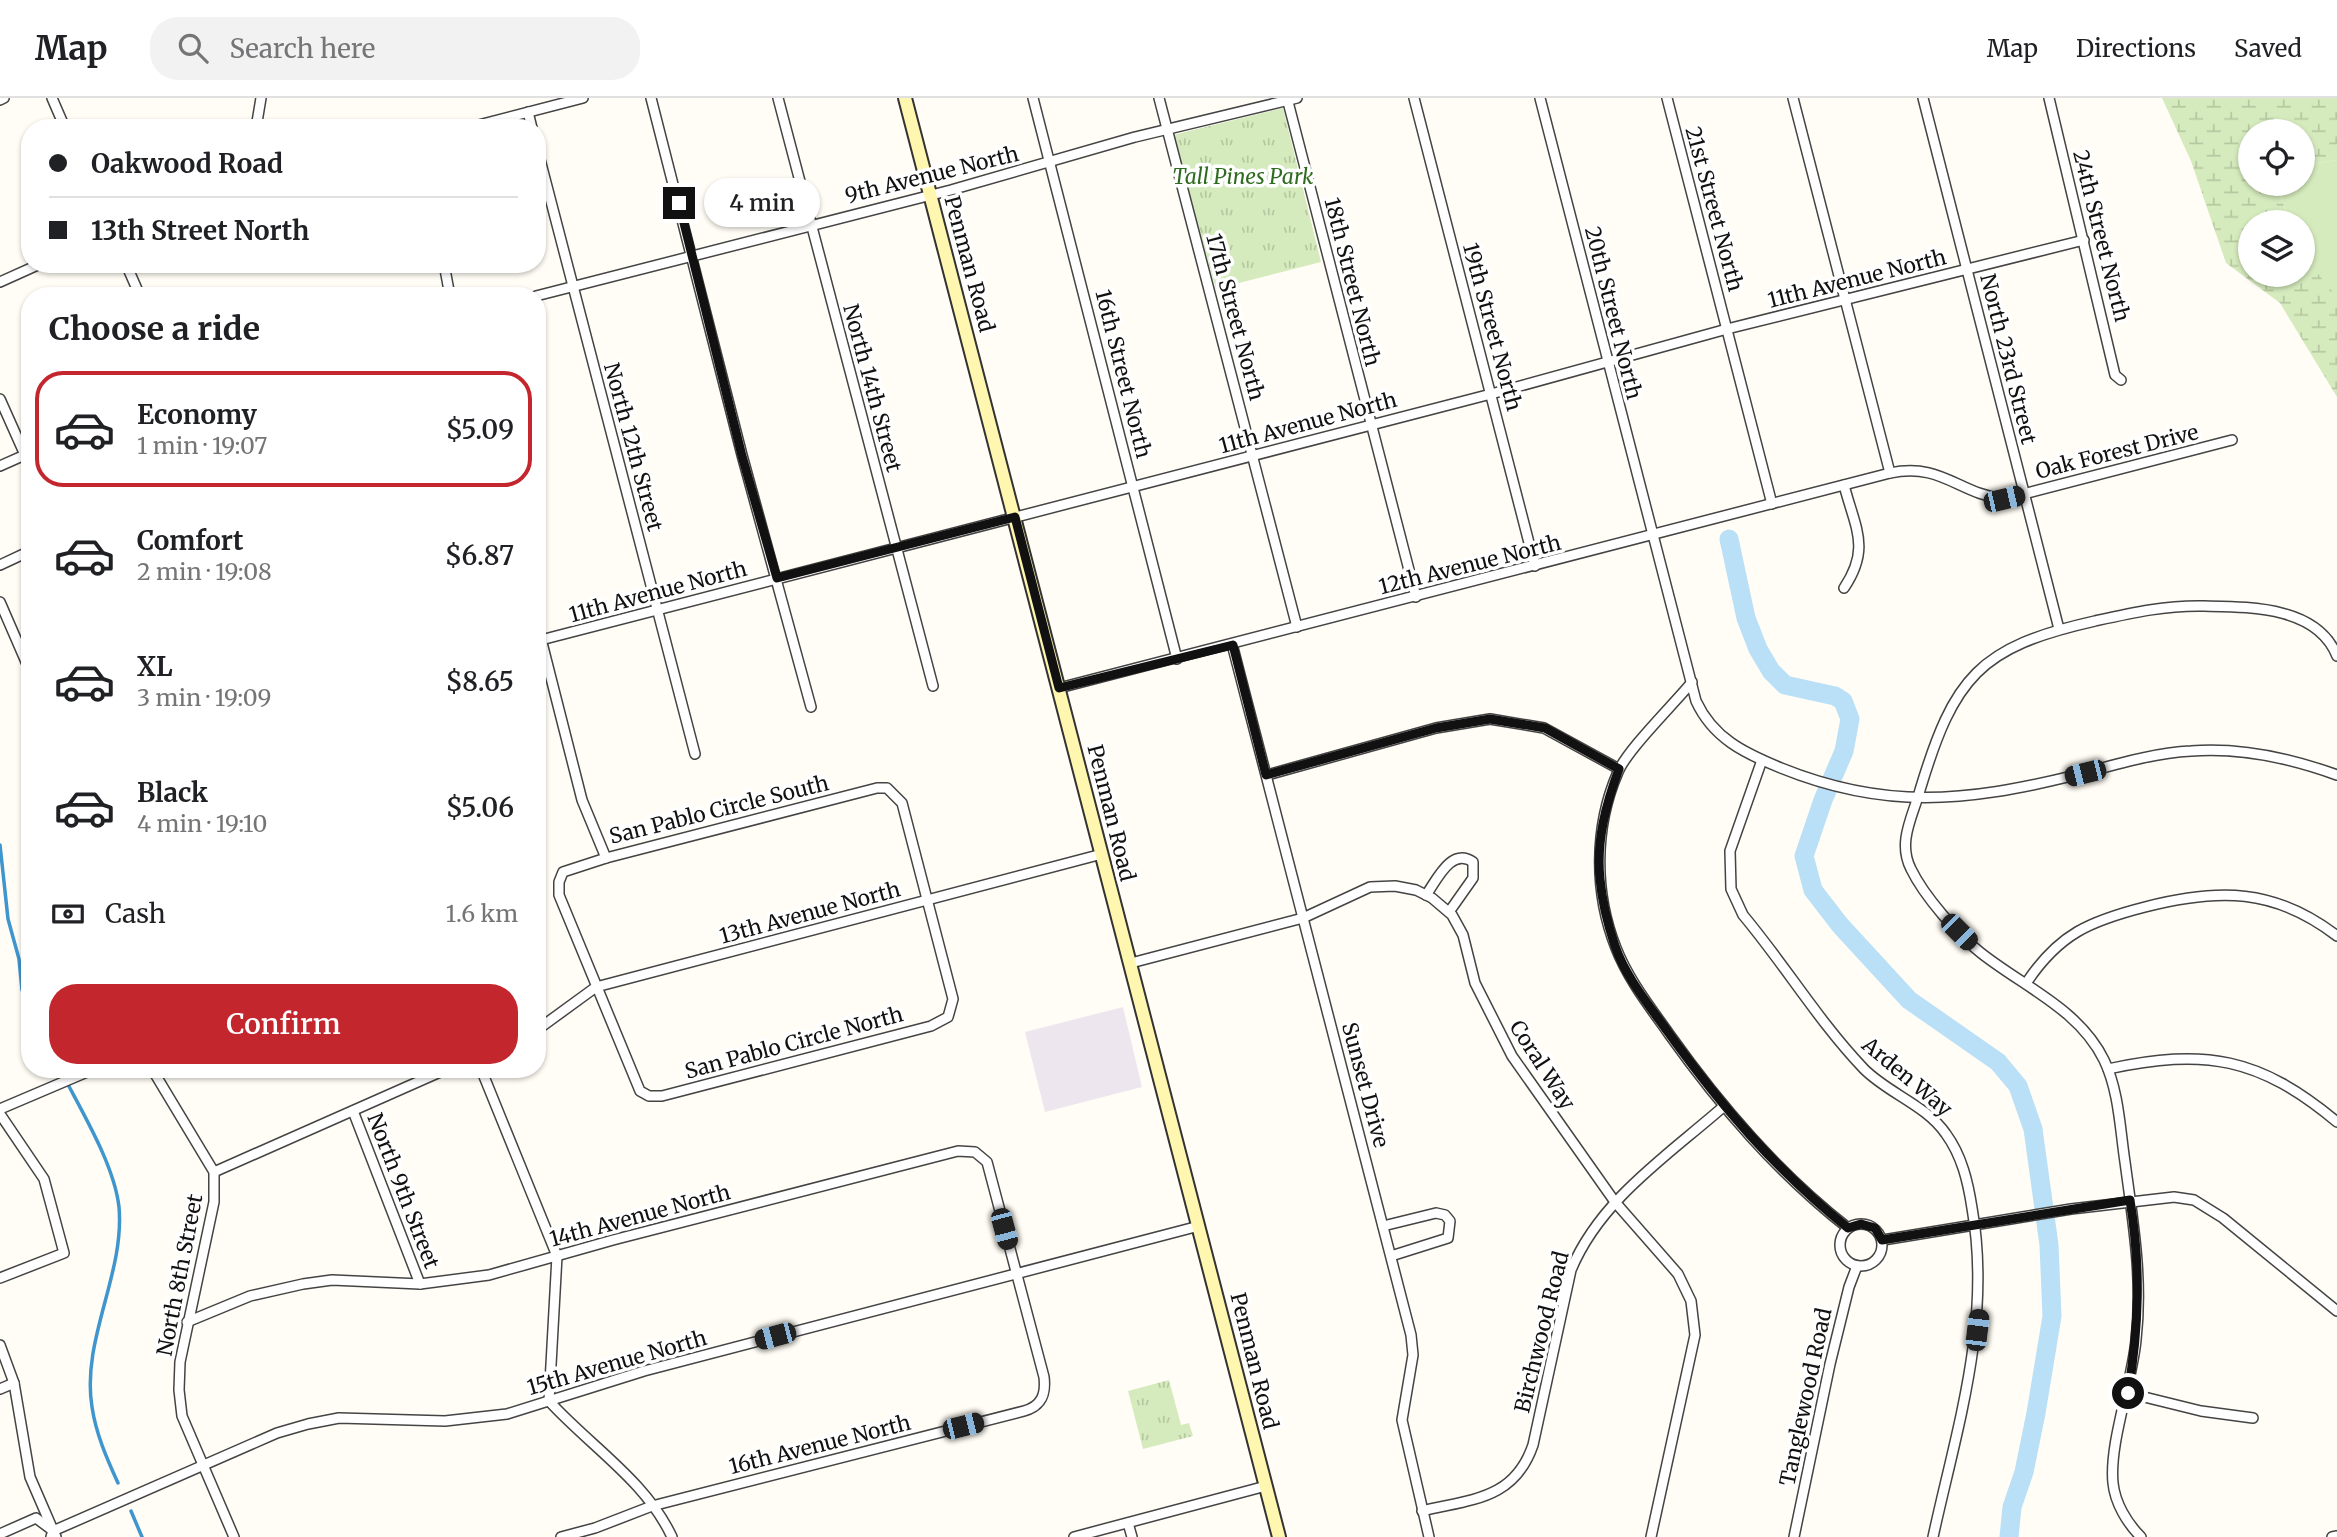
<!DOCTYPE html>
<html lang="en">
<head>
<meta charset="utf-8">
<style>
  :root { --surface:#fff; --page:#f2f2f2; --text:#202124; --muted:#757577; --line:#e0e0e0; --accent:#c4262e }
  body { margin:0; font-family:Merriweather,serif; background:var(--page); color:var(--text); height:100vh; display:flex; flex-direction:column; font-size:26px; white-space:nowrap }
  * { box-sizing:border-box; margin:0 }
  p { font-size:23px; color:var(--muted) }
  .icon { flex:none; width:38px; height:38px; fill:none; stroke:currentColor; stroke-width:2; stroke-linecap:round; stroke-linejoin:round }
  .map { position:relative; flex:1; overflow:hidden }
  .sheet { position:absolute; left:21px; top:189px; width:525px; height:791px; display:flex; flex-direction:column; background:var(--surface); border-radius:28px; box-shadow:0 2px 5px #0004 }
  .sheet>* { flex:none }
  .guide { position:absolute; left:21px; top:21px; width:525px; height:154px; border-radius:28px; box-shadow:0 2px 5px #0004; display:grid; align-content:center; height:154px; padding:0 28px; background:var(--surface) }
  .tools { position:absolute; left:2238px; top:21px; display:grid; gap:14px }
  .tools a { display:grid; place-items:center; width:77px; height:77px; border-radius:50%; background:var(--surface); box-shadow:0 2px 5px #0004; font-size:35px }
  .end { position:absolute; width:32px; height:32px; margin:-16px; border:9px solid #111; background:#fff; box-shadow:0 0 0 4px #fff }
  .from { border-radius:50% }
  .bubble { position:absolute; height:49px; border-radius:24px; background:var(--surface); box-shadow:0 2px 5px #0004; font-size:23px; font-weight:600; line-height:49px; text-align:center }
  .car { position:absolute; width:21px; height:42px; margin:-21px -10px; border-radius:9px; box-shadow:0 0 5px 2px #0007; background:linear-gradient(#222 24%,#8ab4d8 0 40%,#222 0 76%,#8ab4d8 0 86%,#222 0) }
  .guide b { display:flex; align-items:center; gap:24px; height:66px; font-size:26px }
  .guide b+b { border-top:2px solid var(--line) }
  .guide i { width:18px; height:18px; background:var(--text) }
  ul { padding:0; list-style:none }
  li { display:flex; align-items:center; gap:21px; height:116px; margin:0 14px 10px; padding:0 14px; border:4px solid transparent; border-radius:28px }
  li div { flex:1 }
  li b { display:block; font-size:26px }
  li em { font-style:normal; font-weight:600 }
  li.active { border-color:var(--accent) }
  li>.icon { width:63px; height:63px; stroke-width:1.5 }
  h2 { padding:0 28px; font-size:32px; line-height:84px }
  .pay { display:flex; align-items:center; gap:18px; height:77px; padding:0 28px; font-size:26px }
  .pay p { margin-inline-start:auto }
  .primary-button { display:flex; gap:14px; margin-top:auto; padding:14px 28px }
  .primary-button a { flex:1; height:80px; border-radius:28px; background:var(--accent); color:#fff; font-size:28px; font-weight:600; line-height:80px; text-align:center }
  header { display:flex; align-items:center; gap:42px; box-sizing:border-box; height:98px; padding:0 35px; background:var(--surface); border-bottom:2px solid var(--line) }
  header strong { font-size:33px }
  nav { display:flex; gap:38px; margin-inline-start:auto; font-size:24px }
  .search { width:490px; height:63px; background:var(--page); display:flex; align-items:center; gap:18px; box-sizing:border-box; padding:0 24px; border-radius:28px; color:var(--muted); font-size:26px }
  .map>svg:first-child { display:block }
  .industrial { fill:#eee6ef }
  .grass { fill:#d5ebbd }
  .wetland { fill:url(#wetland-marsh) }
  .park { fill:url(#park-tufts) }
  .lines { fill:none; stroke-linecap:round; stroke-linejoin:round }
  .stream { stroke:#3f96cf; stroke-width:3.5 }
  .river { stroke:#b9e0f7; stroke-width:19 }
  .street-casing { stroke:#444; stroke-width:12 }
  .secondary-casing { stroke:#333; stroke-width:16 }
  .street { stroke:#fff; stroke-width:9 }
  .secondary { stroke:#fff6b0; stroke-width:12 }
  .route { stroke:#111; stroke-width:9 }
  .labels { text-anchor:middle; stroke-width:7; stroke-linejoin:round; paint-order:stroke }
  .street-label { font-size:21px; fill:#111; stroke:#fff }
  .park-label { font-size:21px; font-style:italic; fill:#2f6b1f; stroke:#fff }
</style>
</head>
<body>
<header>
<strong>Map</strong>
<div class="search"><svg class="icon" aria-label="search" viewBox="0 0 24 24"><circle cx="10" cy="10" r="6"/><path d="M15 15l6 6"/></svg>Search here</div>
<nav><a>Map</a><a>Directions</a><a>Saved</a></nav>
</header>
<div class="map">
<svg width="2337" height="1439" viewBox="0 0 2337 1439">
  <defs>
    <pattern id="wetland-marsh" width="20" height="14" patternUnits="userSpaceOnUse" patternTransform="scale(1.75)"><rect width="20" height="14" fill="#d5ebbd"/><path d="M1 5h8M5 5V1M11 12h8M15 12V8" fill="none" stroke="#b6c8a1"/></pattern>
    <pattern id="park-tufts" width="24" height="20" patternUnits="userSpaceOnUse" patternTransform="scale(1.75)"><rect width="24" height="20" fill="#d5ebbd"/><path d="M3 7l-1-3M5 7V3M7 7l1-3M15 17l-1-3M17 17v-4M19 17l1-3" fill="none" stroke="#b6c8a1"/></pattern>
  </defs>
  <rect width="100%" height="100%" fill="#fffdf5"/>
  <path class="industrial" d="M 1123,909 L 1142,989 L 1045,1014 L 1025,934 Z"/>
  <path class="grass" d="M 2337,62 L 2337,199 C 2310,171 2303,163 2303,124 L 2290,124 L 2278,90 L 2282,86 L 2303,86 L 2303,67 Z"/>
  <path class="wetland" d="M 2162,0 L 2337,0 L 2337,62 L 2303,67 L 2303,33 L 2250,33 L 2250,86 L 2282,86 L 2278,91 L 2290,124 L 2250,124 L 2250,177 L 2303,177 L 2303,153 L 2309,165 L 2337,199 L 2337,299 L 2280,205 L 2226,165 L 2191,63 Z"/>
  <g class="park">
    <path d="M 1283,10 L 1321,164 L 1216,191 L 1173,37 Z"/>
    <path d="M 1169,1282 L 1181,1327 L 1189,1325 L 1193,1338 L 1143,1351 L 1128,1293 Z"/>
  </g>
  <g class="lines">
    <g class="stream">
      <path d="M 0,747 L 8,821 L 19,861 L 22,892 L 30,908"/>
      <path d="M 60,971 C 80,1011 114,1065 119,1109 C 125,1176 81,1242 92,1309 C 96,1336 107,1361 118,1385"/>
      <path d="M 131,1413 L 142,1439"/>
    </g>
    <path class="river" d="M 1729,441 L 1746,520 L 1758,551 L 1771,573 L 1785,587 L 1835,598 L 1843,603 L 1850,621 L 1844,653 L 1823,702 L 1804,758 L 1813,792 L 1840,827 L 1909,902 L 1998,964 L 2018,988 L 2033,1031 L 2049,1147 L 2052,1218 L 2036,1315 L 2024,1374 L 2012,1409 L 2009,1439"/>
    <g class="street-casing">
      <g id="street">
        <path d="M 52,0 L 65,30"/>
        <path d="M 651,0 L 742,357 L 811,609"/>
        <path d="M 778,0 L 933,588"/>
        <path d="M 1033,0 L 1177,561"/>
        <path d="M 1159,0 L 1297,529"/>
        <path d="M 1287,0 L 1416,499"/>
        <path d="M 1414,0 L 1535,468"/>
        <path d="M 1540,0 L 1696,603 C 1713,640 1744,655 1781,670 C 1885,712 1965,704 2072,678 C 2111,668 2151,655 2191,653 C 2242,649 2290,660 2337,677"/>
        <path d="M 1667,0 L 1772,406"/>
        <path d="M 1793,0 L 1890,375"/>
        <path d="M 1923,0 L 2059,531"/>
        <path d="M 2049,0 L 2115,277 L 2121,282"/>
        <path d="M 0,2 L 4,0"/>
        <path d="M 528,14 L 532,30"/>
        <path d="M 256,30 L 261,0"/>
        <path d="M 467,30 L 583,0"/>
        <path d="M 537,50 L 695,656"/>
        <path d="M 126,166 L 140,198"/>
        <path d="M 444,166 L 450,198"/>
        <path d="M 0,184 L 40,166"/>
        <path d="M 536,198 L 951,92 L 1135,39 L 1297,0"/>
        <path d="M 0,301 L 25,357"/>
        <path d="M 0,368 L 27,356"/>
        <path d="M 1844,387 C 1855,430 1871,450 1844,490"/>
        <path d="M 0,467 L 30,453"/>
        <path d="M 0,504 L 30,573"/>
        <path d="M 537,525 L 582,702 L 606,760"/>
        <path d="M 537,543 L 1491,296 L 1727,231 L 2084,142"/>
        <path d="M 1232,546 L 1411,1237 L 1413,1257 L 1402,1322 L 1429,1439"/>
        <path d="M 1692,584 C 1674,606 1627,652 1618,674 C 1594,729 1594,795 1616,850 C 1628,881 1650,909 1669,936 C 1721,1009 1777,1074 1848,1130"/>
        <path d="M 1059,590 L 1890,375 C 1941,364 1959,396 2004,401 L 2232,342"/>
        <path d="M 1762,662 L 1730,753 L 1731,791 L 1743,817 C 1785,867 1819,924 1864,971 C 1889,996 1926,1007 1946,1036 C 1962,1058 1968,1084 1972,1110 C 1992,1224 1957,1329 1933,1439"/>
        <path d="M 1267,677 L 1436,630 L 1490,621 L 1544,630 L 1619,671"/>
        <path d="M 877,690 L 887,690 L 902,705 L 953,901 L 948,919 L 931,928 L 662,998 L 649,998 L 640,993 L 559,797 L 559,784 L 563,774 L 606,760 Z"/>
        <path d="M 1426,797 C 1437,782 1451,749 1473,764 L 1473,780 L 1449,814"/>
        <path d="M 1131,865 L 1303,820 L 1370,789 L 1395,788 L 1416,792 L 1432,800 L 1452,817 L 1463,837 L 1475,885 L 1512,958 L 1615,1104 L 1678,1176 L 1691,1203 L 1695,1237 L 1651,1439"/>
        <path d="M 2027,884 C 2059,836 2090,823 2145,809 C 2218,790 2275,790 2337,838"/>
        <path d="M 537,932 L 596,889 L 1102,756"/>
        <path d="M 152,971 L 214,1074 L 214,1104 L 180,1264 L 179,1292 L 182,1318 L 234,1439"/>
        <path d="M 481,971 L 557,1158 L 549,1303 C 590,1348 646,1383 672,1439"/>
        <path d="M 2108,971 C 2205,950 2259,959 2337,1024"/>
        <path d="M 0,1011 L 94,971"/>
        <path d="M 353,1013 L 420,1186"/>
        <path d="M 0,1016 L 44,1081 L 64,1155 L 0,1180"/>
        <path d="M 214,1074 L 447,971"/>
        <circle cx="1861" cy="1147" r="21"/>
        <path d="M 1383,1128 L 1436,1115 L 1445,1117 L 1450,1123 L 1448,1140 L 1391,1158"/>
        <path d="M 1883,1142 L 2071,1111 L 2174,1099 L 2194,1102 L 2223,1120 L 2337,1213"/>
        <path d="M 187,1224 L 250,1198 L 303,1186 L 332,1182 L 420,1186 L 489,1177 L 613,1142 L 958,1053 L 975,1054 L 987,1064 L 1044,1279 C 1046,1296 1042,1308 1024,1313 L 652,1408 L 595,1430 L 561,1439"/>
        <path d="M 0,1247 L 14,1285 L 30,1379 L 56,1439"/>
        <path d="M 0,1291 L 14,1285"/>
        <path d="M 2128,1295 L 2201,1313 L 2253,1320"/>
        <path d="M 1422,1413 C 1471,1401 1514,1402 1533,1347 L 1571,1172 C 1600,1102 1667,1058 1723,1009"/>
        <path d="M 1128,1425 L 1132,1439"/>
        <path d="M 0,1436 L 36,1420 L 52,1432"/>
        <path d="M 51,1439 L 53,1433 L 277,1335 L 308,1326 L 339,1320 L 445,1323 L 507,1316 L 644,1273 L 1199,1128"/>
        <path d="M 1074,1439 L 1266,1388"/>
        <path d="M 1794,1439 L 1830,1266 L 1849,1189 L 1857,1168"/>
        <path d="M 2141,1439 C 2127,1425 2115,1405 2113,1385 C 2109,1345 2132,1285 2136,1242 C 2143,1181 2133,1124 2125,1064 C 2120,1031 2119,993 2104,962 C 2079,911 2024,889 1981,855 C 1958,837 1924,798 1911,771 C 1897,744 1913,718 1920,692 C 1954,579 1979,549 2095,523 C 2131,515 2166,507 2204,508 C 2249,509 2317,508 2337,558"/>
        <path d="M 2332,1439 L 2337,1438"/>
      </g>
    </g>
    <g class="secondary-casing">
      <path id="secondary" d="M 905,0 L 1279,1439"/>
    </g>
    <use href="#street" class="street"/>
    <use href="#secondary" class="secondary"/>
  </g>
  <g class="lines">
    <path class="route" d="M 679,105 L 742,358 L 777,480 L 1015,419 L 1059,590 L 1233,547 L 1266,677 L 1436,630 L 1490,621 L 1545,630 L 1619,671 C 1606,706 1596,743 1600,781 C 1602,803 1608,827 1615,848 C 1626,880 1649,907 1668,934 C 1722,1009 1776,1072 1848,1130 L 1861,1126 L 1875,1130 L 1882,1142 L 2130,1102 C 2141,1169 2139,1229 2128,1295"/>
  </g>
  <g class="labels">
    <g class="street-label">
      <text transform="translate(932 77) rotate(-14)" y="7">9th Avenue North</text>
      <text transform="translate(1714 111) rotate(75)" y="7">21st Street North</text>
      <text transform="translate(2101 138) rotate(76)" y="7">24th Street North</text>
      <text transform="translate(969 166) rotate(75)" y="7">Penman Road</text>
      <text transform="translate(1857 181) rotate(-14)" y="7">11th Avenue North</text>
      <text transform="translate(1352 184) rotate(76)" y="7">18th Street North</text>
      <text transform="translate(1613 215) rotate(76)" y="7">20th Street North</text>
      <text transform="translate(1235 219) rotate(75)" y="7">17th Street North</text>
      <text transform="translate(1492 229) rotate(75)" y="7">19th Street North</text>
      <text transform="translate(2008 261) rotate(76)" y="7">North 23rd Street</text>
      <text transform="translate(1123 276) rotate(76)" y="7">16th Street North</text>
      <text transform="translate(872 290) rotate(75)" y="7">North 14th Street</text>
      <text transform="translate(1308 325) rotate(-15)" y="7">11th Avenue North</text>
      <text transform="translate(633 349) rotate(75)" y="7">North 12th Street</text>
      <text transform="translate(2117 354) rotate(-14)" y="7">Oak Forest Drive</text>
      <text transform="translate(1470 467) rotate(-14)" y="7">12th Avenue North</text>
      <text transform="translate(658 494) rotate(-15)" y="7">11th Avenue North</text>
      <text transform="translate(719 712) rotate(-14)" y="7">San Pablo Circle South</text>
      <text transform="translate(1111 715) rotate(76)" y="7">Penman Road</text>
      <text transform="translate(810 815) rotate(-15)" y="7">13th Avenue North</text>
      <text transform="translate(794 945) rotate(-15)" y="7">San Pablo Circle North</text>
      <text transform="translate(1542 967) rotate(57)" y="7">Coral Way</text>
      <text transform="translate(1907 979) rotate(40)" y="7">Arden Way</text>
      <text transform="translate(1365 987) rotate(75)" y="7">Sunset Drive</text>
      <text transform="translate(403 1093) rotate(69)" y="7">North 9th Street</text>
      <text transform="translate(640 1118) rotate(-15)" y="7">14th Avenue North</text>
      <text transform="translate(180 1177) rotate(-79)" y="7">North 8th Street</text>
      <text transform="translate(1542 1234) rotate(-76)" y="7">Birchwood Road</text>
      <text transform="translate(1254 1263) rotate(76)" y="7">Penman Road</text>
      <text transform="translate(617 1265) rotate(-16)" y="7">15th Avenue North</text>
      <text transform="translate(1806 1299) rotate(-78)" y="7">Tanglewood Road</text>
      <text transform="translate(820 1347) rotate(-14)" y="7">16th Avenue North</text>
    </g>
    <g class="park-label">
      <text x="1243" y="86">Tall Pines Park</text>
    </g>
  </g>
</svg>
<div class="tools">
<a><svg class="icon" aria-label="locate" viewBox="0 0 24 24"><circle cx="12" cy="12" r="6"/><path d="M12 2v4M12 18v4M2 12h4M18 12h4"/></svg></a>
<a><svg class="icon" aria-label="layers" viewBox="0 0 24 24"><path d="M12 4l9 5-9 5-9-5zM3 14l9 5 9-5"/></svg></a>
</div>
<i class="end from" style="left:2128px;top:1295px"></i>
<i class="end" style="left:679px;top:105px"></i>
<div class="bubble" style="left:704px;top:80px;width:116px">4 min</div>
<i class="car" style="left:2004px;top:401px;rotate:77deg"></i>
<i class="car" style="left:2085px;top:675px;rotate:256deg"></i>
<i class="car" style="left:1959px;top:834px;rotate:135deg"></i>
<i class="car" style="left:1004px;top:1131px;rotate:165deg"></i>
<i class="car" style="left:1977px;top:1232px;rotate:7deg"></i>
<i class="car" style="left:775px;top:1238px;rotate:255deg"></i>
<i class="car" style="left:963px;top:1328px;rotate:76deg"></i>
<div class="guide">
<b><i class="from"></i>Oakwood Road</b>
<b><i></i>13th Street North</b>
</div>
<section class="sheet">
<h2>Choose a ride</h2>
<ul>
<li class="active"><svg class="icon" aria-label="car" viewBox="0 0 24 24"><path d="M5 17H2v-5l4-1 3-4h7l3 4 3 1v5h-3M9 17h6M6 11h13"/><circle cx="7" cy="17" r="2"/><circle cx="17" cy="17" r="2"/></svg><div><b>Economy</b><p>1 min · 19:07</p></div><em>$5.09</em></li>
<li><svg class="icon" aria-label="car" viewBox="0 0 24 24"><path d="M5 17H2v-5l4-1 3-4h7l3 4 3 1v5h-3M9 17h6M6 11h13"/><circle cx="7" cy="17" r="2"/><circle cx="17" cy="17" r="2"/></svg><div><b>Comfort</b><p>2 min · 19:08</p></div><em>$6.87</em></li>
<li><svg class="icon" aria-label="car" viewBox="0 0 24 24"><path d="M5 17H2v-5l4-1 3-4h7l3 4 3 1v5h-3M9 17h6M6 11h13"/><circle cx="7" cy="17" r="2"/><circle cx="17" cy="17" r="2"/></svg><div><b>XL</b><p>3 min · 19:09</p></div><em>$8.65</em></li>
<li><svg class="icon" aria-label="car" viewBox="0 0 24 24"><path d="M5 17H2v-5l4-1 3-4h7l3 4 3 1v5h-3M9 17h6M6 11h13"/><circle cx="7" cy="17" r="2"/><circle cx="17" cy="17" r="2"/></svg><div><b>Black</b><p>4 min · 19:10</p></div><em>$5.06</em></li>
</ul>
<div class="pay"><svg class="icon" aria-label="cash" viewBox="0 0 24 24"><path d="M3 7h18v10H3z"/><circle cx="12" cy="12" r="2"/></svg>Cash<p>1.6 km</p></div>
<div class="primary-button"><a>Confirm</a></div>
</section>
</div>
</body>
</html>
